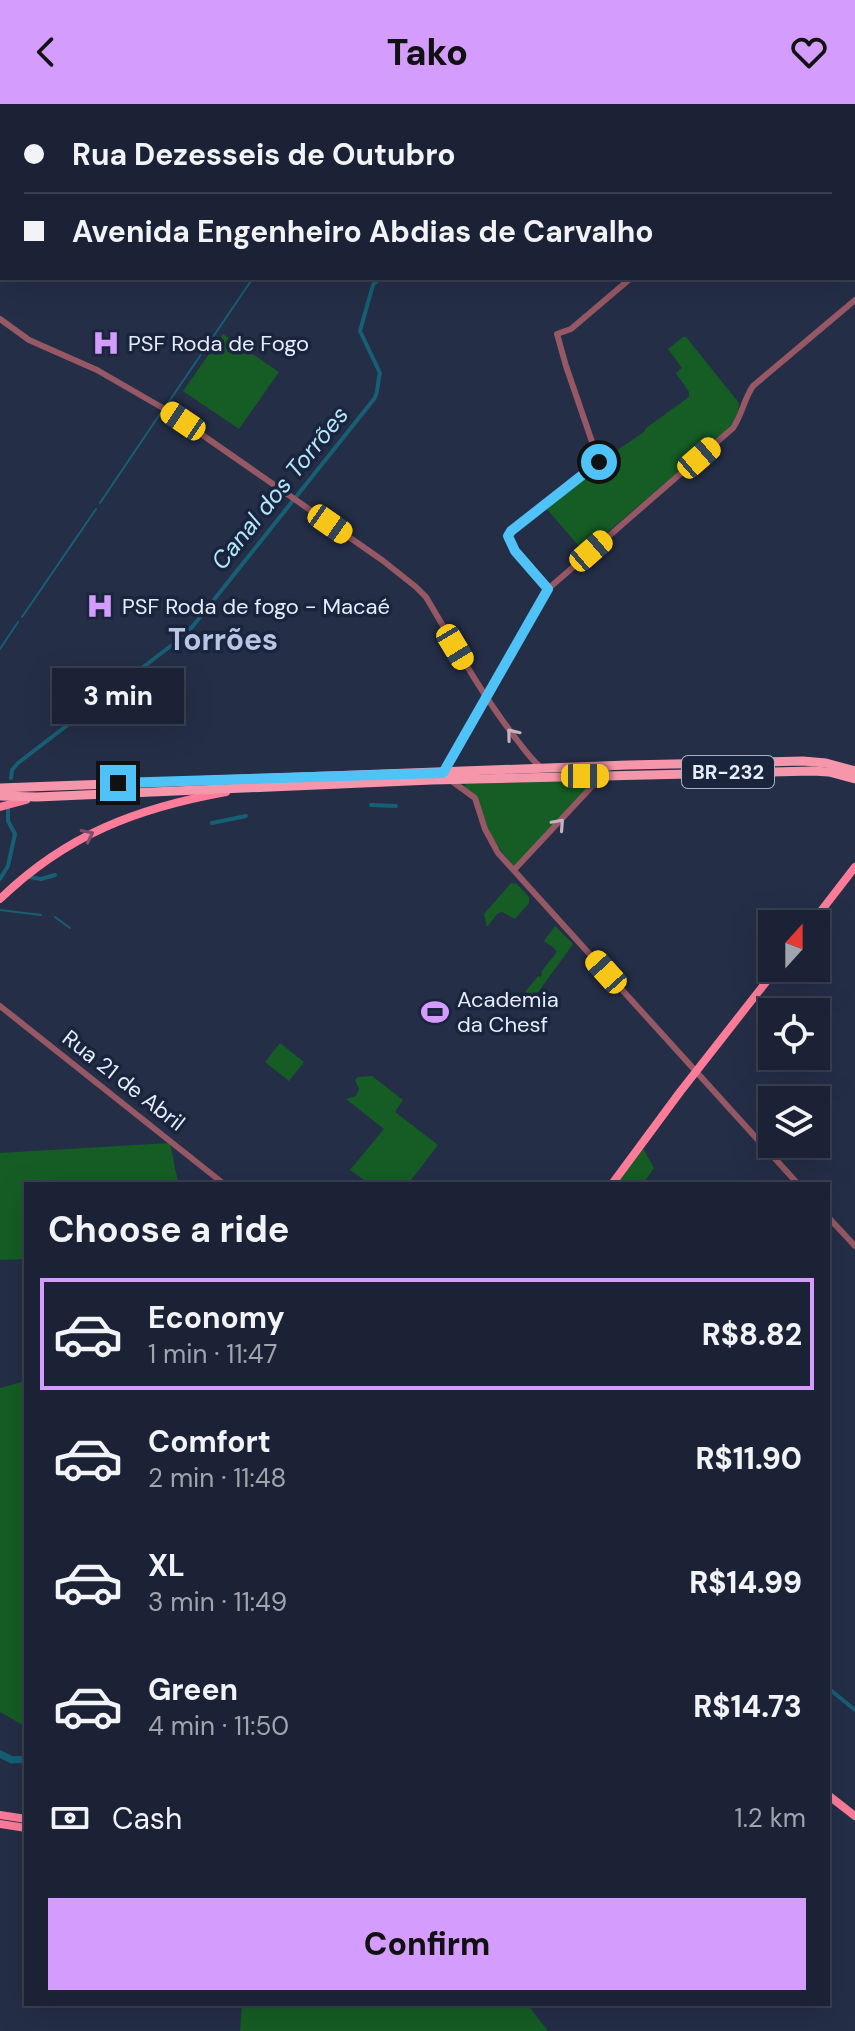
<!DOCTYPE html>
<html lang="en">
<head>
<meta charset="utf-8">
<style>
  :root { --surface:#1b2235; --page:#282f41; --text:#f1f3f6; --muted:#a0a4ad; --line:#393f50; --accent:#d39cfd }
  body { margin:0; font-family:"DM Sans",sans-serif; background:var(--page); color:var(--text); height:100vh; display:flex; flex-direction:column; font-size:30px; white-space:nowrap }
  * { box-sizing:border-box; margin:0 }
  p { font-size:26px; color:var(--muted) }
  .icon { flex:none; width:44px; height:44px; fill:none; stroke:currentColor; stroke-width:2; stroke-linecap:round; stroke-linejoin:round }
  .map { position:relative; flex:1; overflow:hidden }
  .sheet { position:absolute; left:24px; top:1078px; width:806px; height:824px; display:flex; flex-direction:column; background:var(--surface); border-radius:0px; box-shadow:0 8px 32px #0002,0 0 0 2px var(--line) }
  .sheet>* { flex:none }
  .banner { position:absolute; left:0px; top:0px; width:856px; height:176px; box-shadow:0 8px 32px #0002,0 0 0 2px var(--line); display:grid; align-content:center; height:176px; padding:0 24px; background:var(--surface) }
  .needle { width:52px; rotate:21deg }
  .tools { position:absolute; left:758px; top:806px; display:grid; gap:16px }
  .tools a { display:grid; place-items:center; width:72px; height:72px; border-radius:0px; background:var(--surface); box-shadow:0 8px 32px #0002,0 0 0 2px var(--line); font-size:40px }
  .end { position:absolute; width:36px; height:36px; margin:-18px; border:10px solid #4fc3f7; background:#111; box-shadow:0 0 0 4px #111 }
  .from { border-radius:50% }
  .bubble { position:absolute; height:56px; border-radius:0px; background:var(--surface); box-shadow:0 8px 32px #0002,0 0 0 2px var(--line); font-size:26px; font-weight:800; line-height:56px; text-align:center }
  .car { position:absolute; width:24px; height:48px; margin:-24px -12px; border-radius:10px; box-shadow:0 0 6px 2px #0007; background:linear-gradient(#f5c518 24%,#345 0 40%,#f5c518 0 76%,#345 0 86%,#f5c518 0) }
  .banner b { display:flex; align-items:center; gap:28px; height:76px; font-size:30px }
  .banner b+b { border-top:2px solid var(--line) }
  .banner i { width:20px; height:20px; background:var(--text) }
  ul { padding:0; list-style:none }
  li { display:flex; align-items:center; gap:24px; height:112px; margin:0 16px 12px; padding:0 8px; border:4px solid transparent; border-radius:0px }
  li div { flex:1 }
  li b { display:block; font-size:30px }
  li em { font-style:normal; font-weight:800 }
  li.current { border-color:var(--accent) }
  li>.icon { width:72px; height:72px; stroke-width:1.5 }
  h2 { padding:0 24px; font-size:36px; line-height:96px }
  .pay { display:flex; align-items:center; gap:20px; height:88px; padding:0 24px; font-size:30px }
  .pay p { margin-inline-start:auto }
  .cta { display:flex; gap:16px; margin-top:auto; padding:16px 24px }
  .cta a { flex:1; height:92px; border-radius:0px; background:var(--accent); color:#111; font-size:32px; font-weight:800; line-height:92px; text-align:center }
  header { display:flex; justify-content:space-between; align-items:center; height:104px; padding:0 24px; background:var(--accent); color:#111; font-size:36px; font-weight:800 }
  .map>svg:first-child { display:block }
  .green { fill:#155d25 }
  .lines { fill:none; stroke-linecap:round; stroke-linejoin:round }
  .stream { stroke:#165f74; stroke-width:2 }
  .canal { stroke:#165f74; stroke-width:4 }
  .river { stroke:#165f74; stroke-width:7 }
  .tertiary { stroke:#965865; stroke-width:6 }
  .secondary { stroke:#d06d83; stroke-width:6 }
  .primary { stroke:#fc7c9a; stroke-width:8 }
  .trunk { stroke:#f696aa; stroke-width:9 }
  .oneway { stroke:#c5b1c0 }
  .oneway2 { stroke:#804c67 }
  .route { stroke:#4fc3f7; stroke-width:10 }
  .labels { text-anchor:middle; stroke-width:7; stroke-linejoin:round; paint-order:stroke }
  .shield { fill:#1b243d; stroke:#a8b0c3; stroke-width:2 }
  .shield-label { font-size:20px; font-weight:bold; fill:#e5ecfd }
  .poi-label { font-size:22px; fill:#e5ecfd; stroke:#1b243d; text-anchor:start }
  .street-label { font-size:22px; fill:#e5ecfd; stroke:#1b243d }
  .water-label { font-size:24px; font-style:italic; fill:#b1e8fc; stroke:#1b243d }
  .district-label { font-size:30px; font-weight:bold; fill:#b8c5e5; stroke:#1b243d }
</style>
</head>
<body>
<header><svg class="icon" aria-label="back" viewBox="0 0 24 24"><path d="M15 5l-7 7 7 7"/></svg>Tako<svg class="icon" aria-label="heart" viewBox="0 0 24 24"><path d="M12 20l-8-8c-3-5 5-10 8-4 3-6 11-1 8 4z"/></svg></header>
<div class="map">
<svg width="855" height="1927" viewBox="0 0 855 1927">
  <rect width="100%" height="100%" fill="#242e47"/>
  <g class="green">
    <path d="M 223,230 L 279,268 L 239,325 L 183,287 Z"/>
    <path d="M 683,233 L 686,233 L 739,299 C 739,312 732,321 723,330 L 584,448 L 546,404 L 600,358 L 644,328 L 646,324 L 689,293 L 689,288 L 676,269 L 682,264 L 668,245 Z"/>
    <path d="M 591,676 L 593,678 L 515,763 C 505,752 495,740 489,726 C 479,704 485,699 464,682 L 466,680 Z"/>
    <path d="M 511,779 L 517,780 L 529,793 L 529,799 L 515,815 L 502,808 L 497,810 L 487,823 L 484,810 Z"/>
    <path d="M 555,822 L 573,840 L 531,898 L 522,892 L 538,872 L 540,873 L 542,871 L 541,868 L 557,848 L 553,843 L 544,837 Z"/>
    <path d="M 280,939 L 304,958 L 289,977 L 265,958 Z"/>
    <path d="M 372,972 L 403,996 L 395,1008 L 438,1041 L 408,1080 L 370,1080 L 350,1066 L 384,1025 L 346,995 L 356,992 L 359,985 L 355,976 L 358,973 Z"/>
    <path d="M 170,1039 L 178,1078 L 166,1080 L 26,1080 L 26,1155 L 0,1156 L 0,1049 Z"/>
    <path d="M 642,1045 L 644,1046 L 654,1064 L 643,1080 L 615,1080 Z"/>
    <path d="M 26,1277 L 26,1623 L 0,1608 L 0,1284 Z"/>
    <path d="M 242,1900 L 527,1900 L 548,1927 L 240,1927 Z"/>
  </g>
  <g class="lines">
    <g class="stream">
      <path d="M 166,302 L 253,174"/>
      <path d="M 100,399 L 162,307"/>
      <path d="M 22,513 L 96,405"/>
      <path d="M 0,545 L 18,518"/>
      <path d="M 0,806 L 41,811"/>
      <path d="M 55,813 L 70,824"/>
    </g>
    <g class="canal">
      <path d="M 355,0 L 356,2"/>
      <path d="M 11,674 L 12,666 L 18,659 L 181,534 L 193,522 L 374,295 C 379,288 377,278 380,269 L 360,227 L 373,181 L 378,176"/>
      <path d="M 371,701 L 396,702"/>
      <path d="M 212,719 L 246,712"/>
      <path d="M 29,773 L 41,775 L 55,771"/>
      <path d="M 0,775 L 8,762 L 15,730 L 8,717 L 8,704"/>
      <path d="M 828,1584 L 855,1606"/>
    </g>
    <path class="river" d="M 0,1650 L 12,1656 L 26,1655"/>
    <g class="tertiary">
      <path d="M 11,2 L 12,0"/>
      <path d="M 534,2 L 534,0"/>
      <path d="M 542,2 L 543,0"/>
      <path d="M 591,2 L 593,0"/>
      <path d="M 0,21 L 2,17"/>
      <path d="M 0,215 L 29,236 L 97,266 L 168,307 L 382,456 L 416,483 L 426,493 C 455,542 482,591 517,636 C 525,646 532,657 542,664"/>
      <path d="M 548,485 L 515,447 L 508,432 L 511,427 L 599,358 L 566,262 L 557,230 L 571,225 L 631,174"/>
      <path d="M 443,667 L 548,485 L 733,324 C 742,311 744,295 753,282 L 855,196"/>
      <path d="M 453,678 L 475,694 L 485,725 L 498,749 L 798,1080"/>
      <path d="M 514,766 L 611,662"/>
      <path d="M 0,902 L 224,1080"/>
      <path d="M 828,1113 L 855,1142"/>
    </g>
    <g class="secondary">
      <path d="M 723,0 L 724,2"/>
      <path d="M 854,157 L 855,158"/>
    </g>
    <g class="primary">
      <path d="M 0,703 L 26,696"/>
      <path d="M 0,795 C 66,731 137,704 226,688"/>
      <path d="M 811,820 L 855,763"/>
      <path d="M 612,1080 L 680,988 L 777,864"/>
      <path d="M 828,1691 L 855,1712"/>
      <path d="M 0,1711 L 26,1715"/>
      <path d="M 0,1720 L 26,1724"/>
    </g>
    <g class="trunk">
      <path d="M 0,684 L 628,661 L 803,657 L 826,659 L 855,667"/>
      <path d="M 0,692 L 37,693 L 432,676 L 812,667 L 829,668 L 855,675"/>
    </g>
  </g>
  <defs><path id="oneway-chevron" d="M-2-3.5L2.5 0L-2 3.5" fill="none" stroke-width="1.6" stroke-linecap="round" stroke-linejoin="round" transform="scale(2)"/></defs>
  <g class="oneway">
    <use href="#oneway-chevron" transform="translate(512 630) rotate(-129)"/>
    <use href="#oneway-chevron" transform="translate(559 720) rotate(-48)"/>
  </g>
  <use class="oneway2" href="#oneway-chevron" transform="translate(88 731) rotate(-27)"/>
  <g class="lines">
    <path class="route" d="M 118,679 L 443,669 L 548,485 L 515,447 L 508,432 L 511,427 L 599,358"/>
  </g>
  <defs>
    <g id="hospital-bare" transform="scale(2.16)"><path d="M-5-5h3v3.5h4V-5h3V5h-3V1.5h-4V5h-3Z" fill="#d39cfd" stroke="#1b243d" stroke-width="2.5" paint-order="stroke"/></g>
    <g id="stadium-bare" transform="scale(2.16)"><path d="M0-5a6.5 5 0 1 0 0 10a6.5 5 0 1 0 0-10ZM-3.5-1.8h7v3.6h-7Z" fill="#d39cfd" stroke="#1b243d" stroke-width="2.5" paint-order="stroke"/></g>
  </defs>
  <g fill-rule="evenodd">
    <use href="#hospital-bare" x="106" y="239"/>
    <use href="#hospital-bare" x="100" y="502"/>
    <use href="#stadium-bare" x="435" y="908"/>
  </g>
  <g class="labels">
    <rect class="shield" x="682" y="652" width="92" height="32" rx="6"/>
    <g class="shield-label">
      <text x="728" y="675">BR-232</text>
    </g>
    <g class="poi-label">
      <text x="128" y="247">PSF Roda de Fogo</text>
      <text x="122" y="510">PSF Roda de fogo - Macaé</text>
      <text x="457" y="903">Academia<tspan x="457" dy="25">da Chesf</tspan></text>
    </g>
    <g class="street-label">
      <text transform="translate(124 976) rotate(38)" y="8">Rua 21 de Abril</text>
    </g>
    <g class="water-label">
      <text transform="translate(280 384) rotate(-51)" y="8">Canal dos Torrões</text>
    </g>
    <g class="district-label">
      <text x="223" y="546">Torrões</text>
    </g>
  </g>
</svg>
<div class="tools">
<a><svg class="needle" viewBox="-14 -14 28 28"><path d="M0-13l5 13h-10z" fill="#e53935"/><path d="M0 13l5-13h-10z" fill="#a0a4ad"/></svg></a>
<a><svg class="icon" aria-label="locate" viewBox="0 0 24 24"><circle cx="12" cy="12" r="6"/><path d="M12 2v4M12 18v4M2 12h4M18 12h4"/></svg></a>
<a><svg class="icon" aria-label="layers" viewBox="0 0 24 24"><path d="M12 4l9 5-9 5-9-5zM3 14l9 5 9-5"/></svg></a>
</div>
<i class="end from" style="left:599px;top:358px"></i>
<i class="end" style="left:118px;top:679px"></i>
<div class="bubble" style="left:52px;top:564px;width:132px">3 min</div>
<i class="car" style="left:183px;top:317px;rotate:304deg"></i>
<i class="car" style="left:699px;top:354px;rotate:49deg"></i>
<i class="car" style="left:330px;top:420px;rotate:125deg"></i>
<i class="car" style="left:591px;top:447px;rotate:49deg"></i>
<i class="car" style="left:455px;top:543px;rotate:149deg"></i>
<i class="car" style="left:585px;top:672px;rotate:90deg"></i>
<i class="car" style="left:606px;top:868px;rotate:318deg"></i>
<div class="banner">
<b><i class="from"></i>Rua Dezesseis de Outubro</b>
<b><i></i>Avenida Engenheiro Abdias de Carvalho</b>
</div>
<section class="sheet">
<h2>Choose a ride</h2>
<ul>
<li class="current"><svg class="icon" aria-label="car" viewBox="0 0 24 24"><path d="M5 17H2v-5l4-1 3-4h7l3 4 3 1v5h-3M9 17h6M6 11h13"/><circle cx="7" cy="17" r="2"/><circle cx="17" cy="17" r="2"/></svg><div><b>Economy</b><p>1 min · 11:47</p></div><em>R$8.82</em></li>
<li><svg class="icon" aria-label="car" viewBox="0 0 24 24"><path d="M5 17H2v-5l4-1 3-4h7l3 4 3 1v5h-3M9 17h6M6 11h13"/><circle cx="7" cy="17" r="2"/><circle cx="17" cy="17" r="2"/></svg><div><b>Comfort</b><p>2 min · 11:48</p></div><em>R$11.90</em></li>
<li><svg class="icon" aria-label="car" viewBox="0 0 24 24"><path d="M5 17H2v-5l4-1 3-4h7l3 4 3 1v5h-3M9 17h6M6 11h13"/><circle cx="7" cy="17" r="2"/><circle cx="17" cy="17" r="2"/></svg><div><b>XL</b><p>3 min · 11:49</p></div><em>R$14.99</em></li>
<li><svg class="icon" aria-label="car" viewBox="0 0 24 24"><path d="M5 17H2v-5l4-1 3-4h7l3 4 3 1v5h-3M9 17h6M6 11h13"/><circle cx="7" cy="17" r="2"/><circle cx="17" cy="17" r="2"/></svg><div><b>Green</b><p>4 min · 11:50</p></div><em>R$14.73</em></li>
</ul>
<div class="pay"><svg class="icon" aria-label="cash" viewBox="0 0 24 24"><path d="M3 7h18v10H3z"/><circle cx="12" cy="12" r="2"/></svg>Cash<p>1.2 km</p></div>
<div class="cta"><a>Confirm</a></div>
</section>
</div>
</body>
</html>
